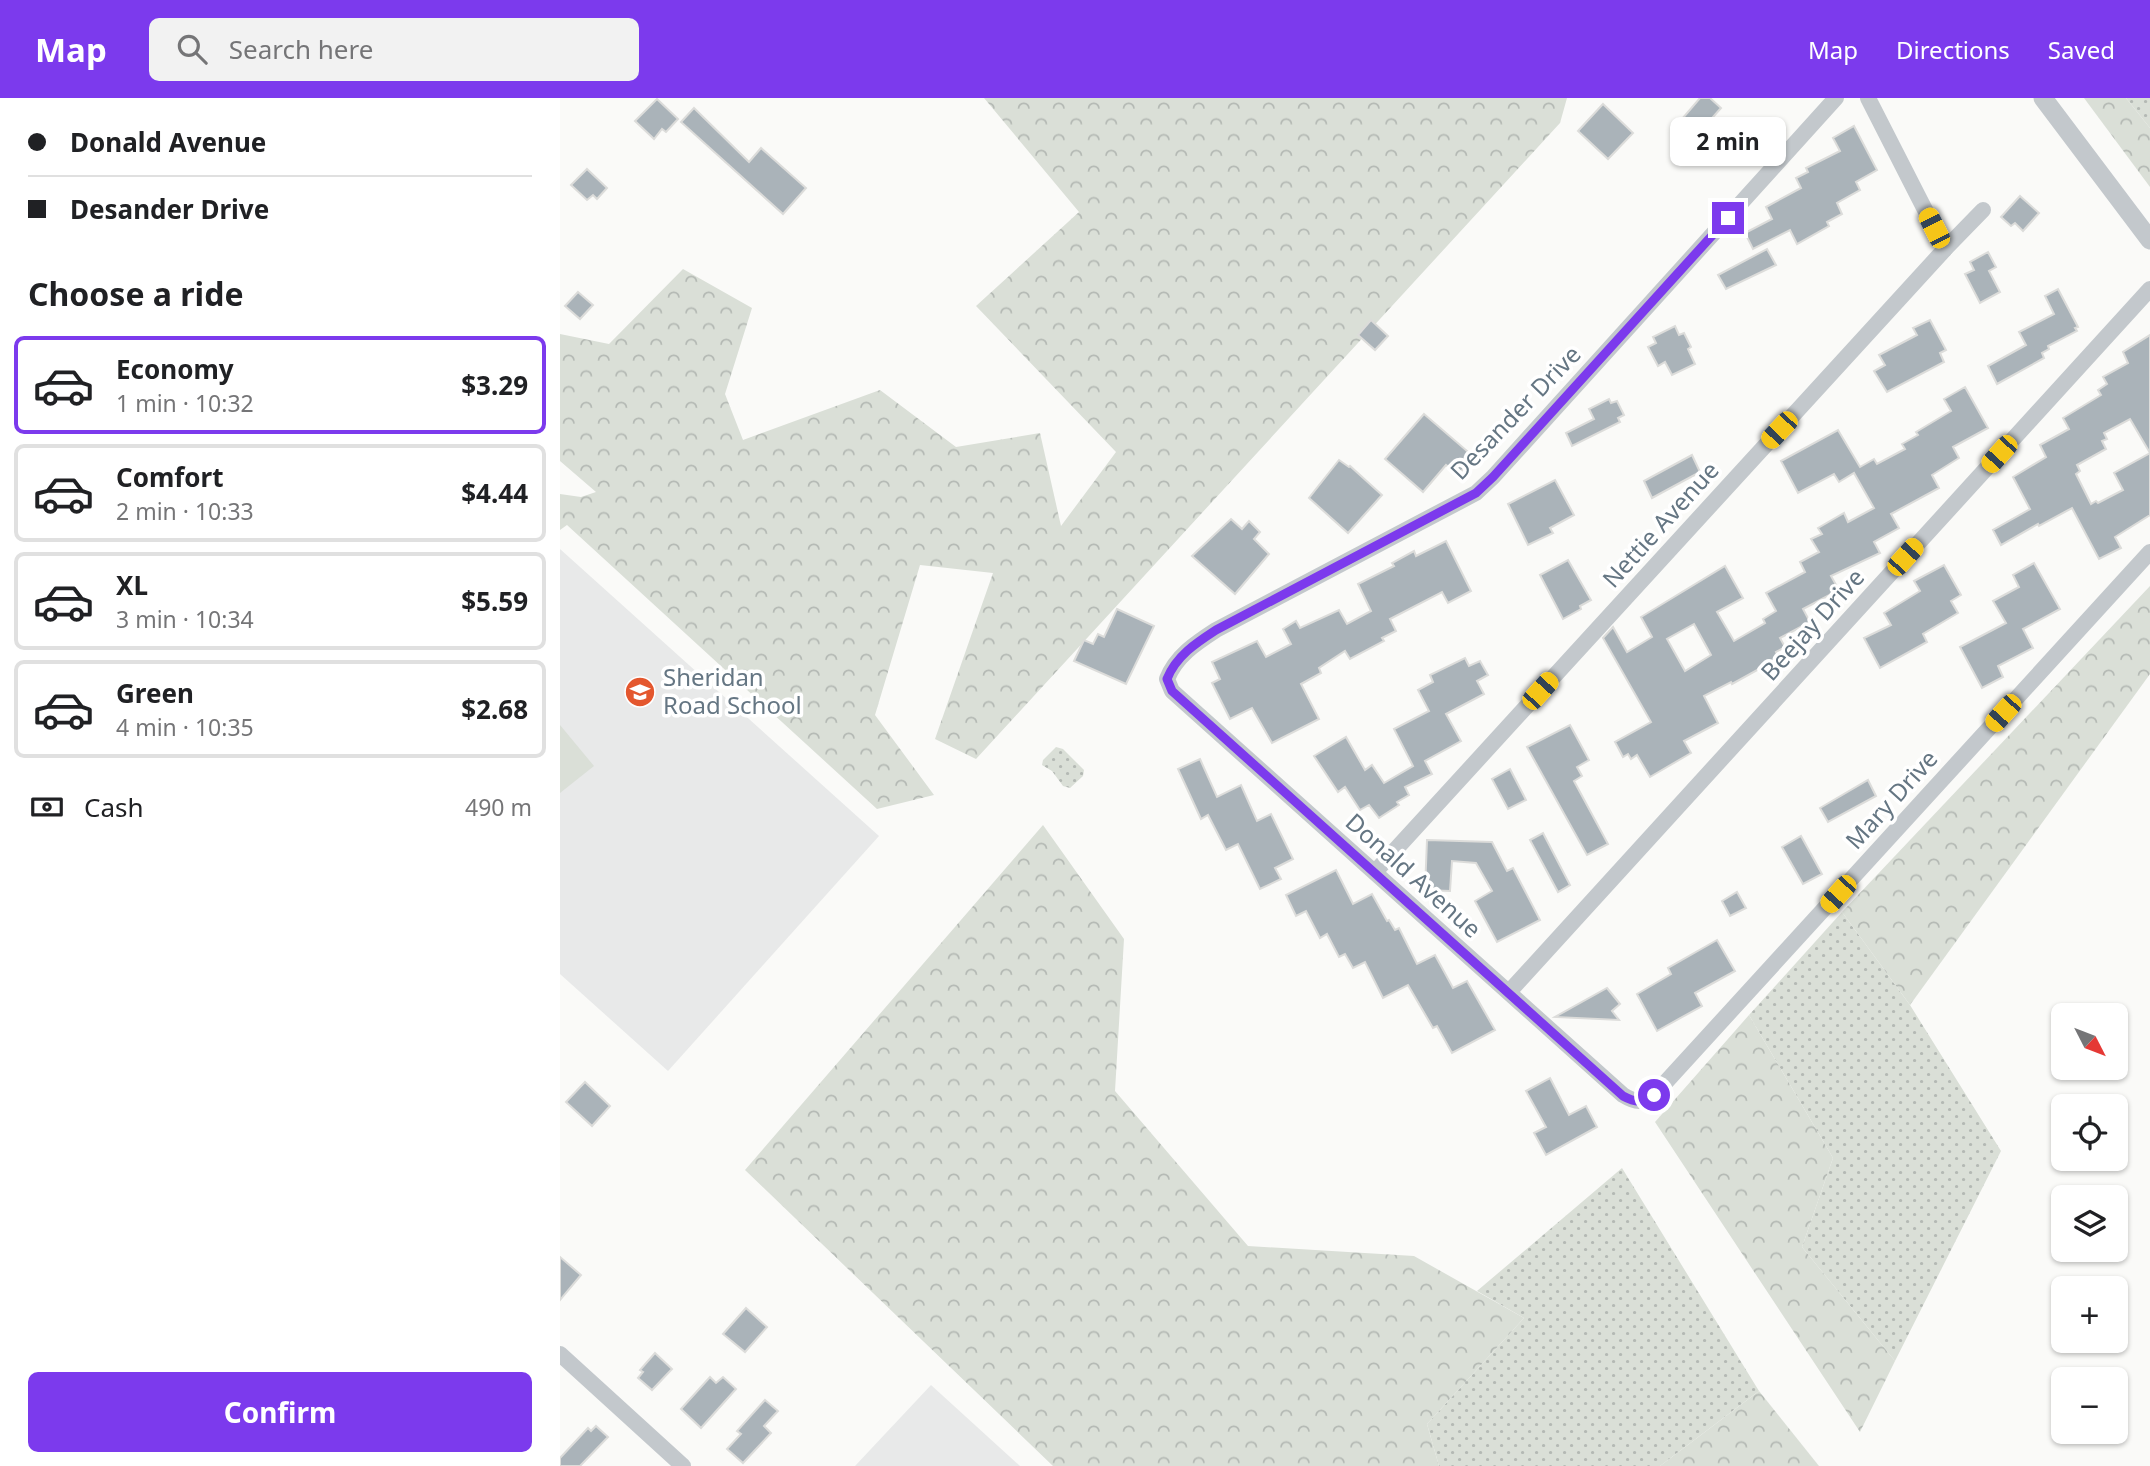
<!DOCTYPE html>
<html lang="en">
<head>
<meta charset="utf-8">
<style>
  :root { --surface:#fff; --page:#f2f2f2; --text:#202124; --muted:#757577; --line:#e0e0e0; --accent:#7c3aed }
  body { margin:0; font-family:"Noto Sans",sans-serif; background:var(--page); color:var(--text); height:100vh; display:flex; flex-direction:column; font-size:26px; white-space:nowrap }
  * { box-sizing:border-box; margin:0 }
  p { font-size:23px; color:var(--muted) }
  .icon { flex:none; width:38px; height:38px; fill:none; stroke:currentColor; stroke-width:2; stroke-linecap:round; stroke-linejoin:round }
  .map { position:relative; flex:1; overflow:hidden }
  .side { display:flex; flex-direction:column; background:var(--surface); width:560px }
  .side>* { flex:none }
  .banner { display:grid; align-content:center; height:154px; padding:0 28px; background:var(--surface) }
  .needle { width:46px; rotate:132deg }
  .controls { position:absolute; left:1491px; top:905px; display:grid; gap:14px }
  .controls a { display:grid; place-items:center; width:77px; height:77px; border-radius:10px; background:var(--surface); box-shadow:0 2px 5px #0004; font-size:35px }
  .end { position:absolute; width:32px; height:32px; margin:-16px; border:9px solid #7c3aed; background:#fff; box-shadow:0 0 0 4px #fff }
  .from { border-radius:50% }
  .bubble { position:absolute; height:49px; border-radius:10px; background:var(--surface); box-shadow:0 2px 5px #0004; font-size:23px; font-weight:700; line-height:49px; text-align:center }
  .car { position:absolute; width:21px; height:42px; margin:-21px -10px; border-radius:9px; box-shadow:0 0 5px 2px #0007; background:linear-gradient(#f5c518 24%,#345 0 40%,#f5c518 0 76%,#345 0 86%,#f5c518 0) }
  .banner b { display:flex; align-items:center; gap:24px; height:66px; font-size:26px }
  .banner b+b { border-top:2px solid var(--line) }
  .banner i { width:18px; height:18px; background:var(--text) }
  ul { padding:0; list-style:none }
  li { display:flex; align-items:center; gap:21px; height:98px; margin:0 14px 10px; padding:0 14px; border:4px solid var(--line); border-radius:10px }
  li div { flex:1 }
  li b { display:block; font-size:26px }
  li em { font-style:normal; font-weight:700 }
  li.on { border-color:var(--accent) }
  li>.icon { width:63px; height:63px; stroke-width:1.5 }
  h2 { padding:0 28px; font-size:32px; line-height:84px }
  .pay { display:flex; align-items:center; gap:18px; height:77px; padding:0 28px; font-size:26px }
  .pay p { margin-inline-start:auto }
  .cta { display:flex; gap:14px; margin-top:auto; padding:14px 28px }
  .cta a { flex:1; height:80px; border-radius:10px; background:var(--accent); color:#fff; font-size:28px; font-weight:700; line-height:80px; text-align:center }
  header { display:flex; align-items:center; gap:42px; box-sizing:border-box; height:98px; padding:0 35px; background:var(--accent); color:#fff }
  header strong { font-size:33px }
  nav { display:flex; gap:38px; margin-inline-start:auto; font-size:24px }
  .search { width:490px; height:63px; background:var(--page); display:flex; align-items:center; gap:18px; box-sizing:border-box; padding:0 24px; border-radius:10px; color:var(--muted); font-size:26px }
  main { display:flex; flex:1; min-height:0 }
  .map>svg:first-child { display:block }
  .built { fill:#e8e9e9 }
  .grass { fill:url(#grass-dots) }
  .forest { fill:url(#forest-crowns) }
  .garden { fill:#dadfd7 }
  .building { fill:#aab3b9; stroke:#dcdcda; stroke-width:2; fill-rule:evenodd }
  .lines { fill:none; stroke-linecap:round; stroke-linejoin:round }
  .minor { stroke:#c3c8cc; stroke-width:16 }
  .tertiary { stroke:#c3c8cc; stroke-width:19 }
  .route { stroke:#7c3aed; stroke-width:9 }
  .labels { text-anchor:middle; stroke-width:7; stroke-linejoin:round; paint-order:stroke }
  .street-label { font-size:24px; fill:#657683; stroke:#fff }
  .poi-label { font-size:24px; fill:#657683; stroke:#fff; text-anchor:start }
</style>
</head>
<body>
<header>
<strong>Map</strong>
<div class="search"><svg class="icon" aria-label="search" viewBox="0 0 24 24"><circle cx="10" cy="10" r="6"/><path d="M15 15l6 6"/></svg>Search here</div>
<nav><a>Map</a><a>Directions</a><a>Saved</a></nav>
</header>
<main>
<section class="side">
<div class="banner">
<b><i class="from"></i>Donald Avenue</b>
<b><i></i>Desander Drive</b>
</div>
<h2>Choose a ride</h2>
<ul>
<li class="on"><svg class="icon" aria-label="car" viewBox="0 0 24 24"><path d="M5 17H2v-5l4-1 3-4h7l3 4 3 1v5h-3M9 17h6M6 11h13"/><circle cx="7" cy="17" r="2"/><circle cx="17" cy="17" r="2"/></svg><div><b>Economy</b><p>1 min · 10:32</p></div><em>$3.29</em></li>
<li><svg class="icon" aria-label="car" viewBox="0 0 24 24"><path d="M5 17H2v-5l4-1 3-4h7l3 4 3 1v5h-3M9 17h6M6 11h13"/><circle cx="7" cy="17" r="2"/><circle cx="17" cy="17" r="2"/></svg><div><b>Comfort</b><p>2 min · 10:33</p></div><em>$4.44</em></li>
<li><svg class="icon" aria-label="car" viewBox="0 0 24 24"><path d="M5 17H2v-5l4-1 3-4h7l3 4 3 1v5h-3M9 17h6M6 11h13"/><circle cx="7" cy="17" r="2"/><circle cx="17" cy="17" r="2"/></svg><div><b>XL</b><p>3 min · 10:34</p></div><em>$5.59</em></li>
<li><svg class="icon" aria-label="car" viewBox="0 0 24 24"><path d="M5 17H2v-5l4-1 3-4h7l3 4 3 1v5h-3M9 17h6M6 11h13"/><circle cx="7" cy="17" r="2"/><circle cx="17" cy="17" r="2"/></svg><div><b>Green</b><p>4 min · 10:35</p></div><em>$2.68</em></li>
</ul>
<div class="pay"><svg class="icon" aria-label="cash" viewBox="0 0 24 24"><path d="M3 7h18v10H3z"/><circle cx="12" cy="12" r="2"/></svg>Cash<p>490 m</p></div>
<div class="cta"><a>Confirm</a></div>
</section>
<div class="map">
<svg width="1590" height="1368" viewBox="0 0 1590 1368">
  <defs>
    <pattern id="grass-dots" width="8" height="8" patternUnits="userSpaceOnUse" patternTransform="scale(1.75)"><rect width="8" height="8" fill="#dadfd7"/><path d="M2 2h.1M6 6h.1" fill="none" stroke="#b4b9b4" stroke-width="1.8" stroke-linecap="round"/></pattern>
    <pattern id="forest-crowns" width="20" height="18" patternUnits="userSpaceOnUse" patternTransform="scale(1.75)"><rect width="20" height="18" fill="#dadfd7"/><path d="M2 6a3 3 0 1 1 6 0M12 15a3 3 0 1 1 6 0" fill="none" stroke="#b4b9b4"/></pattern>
  </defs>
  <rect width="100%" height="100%" fill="#fafaf8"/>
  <g class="built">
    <path d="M 0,451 L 319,738 L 108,973 L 0,876 Z"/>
    <path d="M 371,1287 L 460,1368 L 295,1368 Z"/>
  </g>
  <g class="grass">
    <path d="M 1566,0 L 1590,0 L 1590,30 Z"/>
    <path d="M 496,649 L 503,651 L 524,672 L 523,678 L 510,690 L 503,688 L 492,673 L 482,667 L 483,662 Z"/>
    <path d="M 1282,814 L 1350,907 L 1441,1053 L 1335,1263 L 1242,1149 L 1273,1060 L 1189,917 Z"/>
    <path d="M 1062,1070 L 1199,1293 L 1100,1368 L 879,1368 L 867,1326 L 964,1220 L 917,1193 Z"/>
  </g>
  <g class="forest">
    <path d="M 424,0 L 1007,0 L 1000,25 L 416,661 L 375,641 L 433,475 L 360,467 L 315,617 L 374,697 L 317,711 L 7,427 L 0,432 L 0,396 L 21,399 L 36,394 L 0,363 L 0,236 L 49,246 L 123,171 L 192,210 L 165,296 L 183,342 L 320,292 L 396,349 L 480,335 L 501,428 L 556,354 L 416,208 L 519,114 Z"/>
    <path d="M 1524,0 L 1566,0 L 1590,30 L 1590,89 Z"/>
    <path d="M 1590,488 L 1590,576 L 1350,907 L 1282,814 Z"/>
    <path d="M 483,727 L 564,841 L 555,993 L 688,1148 L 854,1158 L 964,1220 L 867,1326 L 879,1368 L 493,1368 L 185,1072 Z"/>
    <path d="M 1189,917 L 1273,1060 L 1242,1149 L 1335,1263 L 1300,1334 L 1095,1024 Z"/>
    <path d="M 1199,1293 L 1259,1368 L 1100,1368 Z"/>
  </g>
  <path class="garden" d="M 0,627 L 34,668 L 0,695 Z"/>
  <g class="building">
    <path d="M 1140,0 L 1150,0 L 1161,10 L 1138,36 L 1122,21 Z"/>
    <path d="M 97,1 L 118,21 L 106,34 L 102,31 L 94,41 L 75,23 Z"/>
    <path d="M 1043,6 L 1073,35 L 1048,61 L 1018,33 Z"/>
    <path d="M 134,10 L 189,64 L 201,50 L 246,90 L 223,116 L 121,24 Z"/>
    <path d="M 1294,28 L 1317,72 L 1296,84 L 1300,92 L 1277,105 L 1282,116 L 1267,124 L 1269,128 L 1237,146 L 1230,132 L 1193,151 L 1185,135 L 1212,121 L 1206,109 L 1241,90 L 1236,80 L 1248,74 L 1246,70 L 1280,53 L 1273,40 Z"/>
    <path d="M 27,71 L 47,90 L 37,101 L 33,97 L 27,102 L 11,87 Z"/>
    <path d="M 1460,98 L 1479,115 L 1463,133 L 1455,125 L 1451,128 L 1441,119 Z"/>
    <path d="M 1207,151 L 1216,167 L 1166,191 L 1158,177 Z"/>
    <path d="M 1428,154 L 1436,169 L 1429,173 L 1440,194 L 1420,205 L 1405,176 L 1414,172 L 1410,164 Z"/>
    <path d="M 1498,191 L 1518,229 L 1515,230 L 1517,233 L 1488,248 L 1489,251 L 1482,255 L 1484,260 L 1437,286 L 1428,268 L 1466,247 L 1459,234 L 1494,216 L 1485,198 Z"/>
    <path d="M 18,194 L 33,207 L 20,221 L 5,208 Z"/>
    <path d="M 811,222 L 828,238 L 815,252 L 798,237 Z"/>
    <path d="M 1370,222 L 1386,252 L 1380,255 L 1384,264 L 1327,294 L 1314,273 L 1325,267 L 1319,257 L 1357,237 L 1353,230 Z"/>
    <path d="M 1115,228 L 1119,237 L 1124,235 L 1131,249 L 1128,251 L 1135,266 L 1112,277 L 1105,264 L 1098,268 L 1088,249 L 1096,245 L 1093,239 Z"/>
    <path d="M 1590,237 L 1590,417 L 1555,439 L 1561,450 L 1539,461 L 1512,410 L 1479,428 L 1478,426 L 1441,447 L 1433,432 L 1470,411 L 1453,379 L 1486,359 L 1480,347 L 1509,331 L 1503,320 L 1541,297 L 1538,292 L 1547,286 L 1543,279 L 1568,265 L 1563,254 ZM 1570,321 L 1590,355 L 1554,375 L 1563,392 L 1538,405 L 1536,403 L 1531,406 L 1516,376 L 1520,373 L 1517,367 L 1546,351 L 1542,343 L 1547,341 L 1544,335 Z"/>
    <path d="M 1405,289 L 1428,330 L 1393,349 L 1399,360 L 1372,377 L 1379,390 L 1331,416 L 1339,430 L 1314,444 L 1320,455 L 1271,478 L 1279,492 L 1243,511 L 1250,524 L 1220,540 L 1225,549 L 1216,554 L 1219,560 L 1172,586 L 1171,584 L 1144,598 L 1158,625 L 1124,643 L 1131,655 L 1090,679 L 1077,657 L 1071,661 L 1068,656 L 1063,659 L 1055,644 L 1091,624 L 1043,540 L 1053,529 L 1067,554 L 1092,539 L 1081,519 L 1165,468 L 1183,500 L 1157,514 L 1174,543 L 1205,525 L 1203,521 L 1216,513 L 1206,495 L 1245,474 L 1240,464 L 1259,454 L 1251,441 L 1262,436 L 1258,430 L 1284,415 L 1288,424 L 1314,410 L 1294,375 L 1279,384 L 1274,376 L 1238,395 L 1221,363 L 1278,332 L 1300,369 L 1314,361 L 1317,366 L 1345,351 L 1342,346 L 1358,337 L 1356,334 L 1391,313 L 1384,301 ZM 1134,526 L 1151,557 L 1125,573 L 1107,541 Z"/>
    <path d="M 1049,301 L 1051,305 L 1057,303 L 1064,317 L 1058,320 L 1060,324 L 1012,348 L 1006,335 L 1034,321 L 1029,311 Z"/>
    <path d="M 864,316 L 914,359 L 898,377 L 886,367 L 863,394 L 825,361 Z"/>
    <path d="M 1132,357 L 1140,374 L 1092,400 L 1084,383 Z"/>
    <path d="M 779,362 L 789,369 L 790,368 L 822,397 L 788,435 L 749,400 Z"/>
    <path d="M 995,382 L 1014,417 L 990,430 L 993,435 L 968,447 L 948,406 Z"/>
    <path d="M 671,421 L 682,431 L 689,423 L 700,434 L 694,441 L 709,456 L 675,496 L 632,458 Z"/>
    <path d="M 886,443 L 911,493 L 888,505 L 882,494 L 830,521 L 836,533 L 822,540 L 824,543 L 790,561 L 785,553 L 759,570 L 761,575 L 741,586 L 759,621 L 712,645 L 692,610 L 670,621 L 652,585 L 660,581 L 652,564 L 697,543 L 706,559 L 731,546 L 723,531 L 736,523 L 740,530 L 779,512 L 787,526 L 811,513 L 798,486 L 834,468 L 832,465 L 854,453 L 856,458 Z"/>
    <path d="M 1008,462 L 1031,502 L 1020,508 L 1021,511 L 1003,521 L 980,477 Z"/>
    <path d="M 1474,465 L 1500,511 L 1463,531 L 1473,550 L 1438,568 L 1443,579 L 1422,590 L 1400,549 L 1446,525 L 1433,503 L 1459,489 L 1453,477 Z"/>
    <path d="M 1384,467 L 1401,497 L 1391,503 L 1398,515 L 1363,536 L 1367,544 L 1320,570 L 1304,540 L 1331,527 L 1324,515 L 1360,493 L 1354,483 Z"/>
    <path d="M 557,511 L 594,528 L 566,586 L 514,563 L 524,542 L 533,546 L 538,536 L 544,539 Z"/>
    <path d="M 905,560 L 909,568 L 920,563 L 928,577 L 917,583 L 924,596 L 886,616 L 901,643 L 865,663 L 872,676 L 845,689 L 849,697 L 837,704 L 839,707 L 819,720 L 809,707 L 800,712 L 785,689 L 778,694 L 754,658 L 786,639 L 805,672 L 812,667 L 824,685 L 853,668 L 834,631 L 869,613 L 858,592 L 873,584 L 870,577 Z"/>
    <path d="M 1010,627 L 1029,662 L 1017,669 L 1022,678 L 1014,683 L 1048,746 L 1027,757 L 967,649 Z"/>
    <path d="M 640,661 L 657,699 L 681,687 L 697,723 L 711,716 L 733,761 L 715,770 L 721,781 L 700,791 L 678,746 L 666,752 L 648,717 L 641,721 L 618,671 Z"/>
    <path d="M 950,671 L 966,702 L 948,711 L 932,681 Z"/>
    <path d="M 1308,682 L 1316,698 L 1268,724 L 1260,710 Z"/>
    <path d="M 983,735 L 1010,787 L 998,794 L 970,742 Z"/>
    <path d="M 1241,738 L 1262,776 L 1243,786 L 1222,749 Z"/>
    <path d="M 867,742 L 932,744 L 947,773 L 953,770 L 980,822 L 937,844 L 915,803 L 932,793 L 916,765 L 892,763 L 890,793 L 865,792 Z"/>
    <path d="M 776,772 L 793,806 L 812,796 L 827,823 L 829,822 L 835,832 L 839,830 L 857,866 L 875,857 L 893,890 L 907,883 L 935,932 L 892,955 L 877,928 L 873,930 L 848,887 L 823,900 L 805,864 L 793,870 L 785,856 L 779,859 L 767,836 L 760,840 L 746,813 L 736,818 L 726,797 Z"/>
    <path d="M 1177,794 L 1186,810 L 1170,818 L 1162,803 Z"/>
    <path d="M 1157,842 L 1175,873 L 1135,895 L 1142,908 L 1097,933 L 1077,896 L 1111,876 L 1108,870 Z"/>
    <path d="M 1047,890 L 1060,906 L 1052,913 L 1059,922 L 995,919 Z"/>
    <path d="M 990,980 L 1009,1017 L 1026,1008 L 1037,1029 L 986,1057 L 974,1035 L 986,1029 L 966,993 Z"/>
    <path d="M 25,984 L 50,1008 L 32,1028 L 6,1004 Z"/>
    <path d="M 0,1159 L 21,1177 L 0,1202 Z"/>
    <path d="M 186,1210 L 207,1229 L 185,1254 L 163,1236 Z"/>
    <path d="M 95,1255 L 112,1271 L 92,1292 L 78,1280 L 83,1274 L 80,1272 Z"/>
    <path d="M 150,1279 L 156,1285 L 163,1279 L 176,1291 L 141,1330 L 121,1311 Z"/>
    <path d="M 205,1302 L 218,1313 L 204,1328 L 211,1335 L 183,1365 L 167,1351 L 181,1336 L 177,1333 Z"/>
    <path d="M 36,1328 L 48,1339 L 20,1368 L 0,1368 L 0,1360 L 28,1330 L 31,1333 Z"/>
  </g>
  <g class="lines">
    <g class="minor">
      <path d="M 1276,0 L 933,379 L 916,395 L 656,532 C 636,545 616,558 607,581 L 612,593 L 1063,997 C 1076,1005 1082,1005 1094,997 L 1590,454"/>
      <path d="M 1308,0 L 1385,151"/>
      <path d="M 815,774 L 1385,151 L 1423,112"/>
      <path d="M 949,894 L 1590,191"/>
      <path d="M 0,1256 L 123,1368"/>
    </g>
    <path class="tertiary" d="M 1483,0 L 1590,142"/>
  </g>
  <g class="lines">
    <path class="route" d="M 1094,997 C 1082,1005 1076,1005 1063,998 L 612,593 L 607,581 C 616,558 636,545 656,532 L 916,395 L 933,379 L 1168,120"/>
  </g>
  <defs>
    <g id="school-disc" transform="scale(1.575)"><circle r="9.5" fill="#e4572e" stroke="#fff"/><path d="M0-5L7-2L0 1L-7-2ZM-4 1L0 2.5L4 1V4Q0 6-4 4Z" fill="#fff"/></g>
  </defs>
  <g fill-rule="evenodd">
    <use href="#school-disc" x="80" y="594"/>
  </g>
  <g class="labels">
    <g class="street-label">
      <text transform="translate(956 315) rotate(-46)" y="8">Desander Drive</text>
      <text transform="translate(1101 427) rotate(-48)" y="8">Nettie Avenue</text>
      <text transform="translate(1253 527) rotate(-48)" y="8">Beejay Drive</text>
      <text transform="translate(1332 702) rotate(-48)" y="8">Mary Drive</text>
      <text transform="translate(853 778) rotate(42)" y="8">Donald Avenue</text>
    </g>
    <g class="poi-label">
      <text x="103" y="588">Sheridan<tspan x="103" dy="28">Road School</tspan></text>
    </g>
  </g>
</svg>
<div class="controls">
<a><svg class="needle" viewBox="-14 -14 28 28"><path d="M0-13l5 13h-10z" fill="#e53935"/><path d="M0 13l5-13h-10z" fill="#757577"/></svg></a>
<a><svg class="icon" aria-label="locate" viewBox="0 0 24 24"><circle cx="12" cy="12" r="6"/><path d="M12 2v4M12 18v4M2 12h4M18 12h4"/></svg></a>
<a><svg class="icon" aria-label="layers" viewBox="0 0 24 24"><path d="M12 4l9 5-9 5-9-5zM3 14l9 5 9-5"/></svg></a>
<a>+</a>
<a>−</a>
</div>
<i class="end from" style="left:1094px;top:997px"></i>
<i class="end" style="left:1168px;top:120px"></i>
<div class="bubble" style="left:1110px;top:19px;width:116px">2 min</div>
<i class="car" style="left:1374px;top:130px;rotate:333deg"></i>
<i class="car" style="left:1219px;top:332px;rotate:223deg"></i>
<i class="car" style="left:1439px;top:356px;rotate:222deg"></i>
<i class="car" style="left:1345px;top:459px;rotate:42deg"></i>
<i class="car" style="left:980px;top:593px;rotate:42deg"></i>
<i class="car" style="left:1443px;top:615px;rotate:222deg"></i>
<i class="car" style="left:1278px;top:796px;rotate:222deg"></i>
</div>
</main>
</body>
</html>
